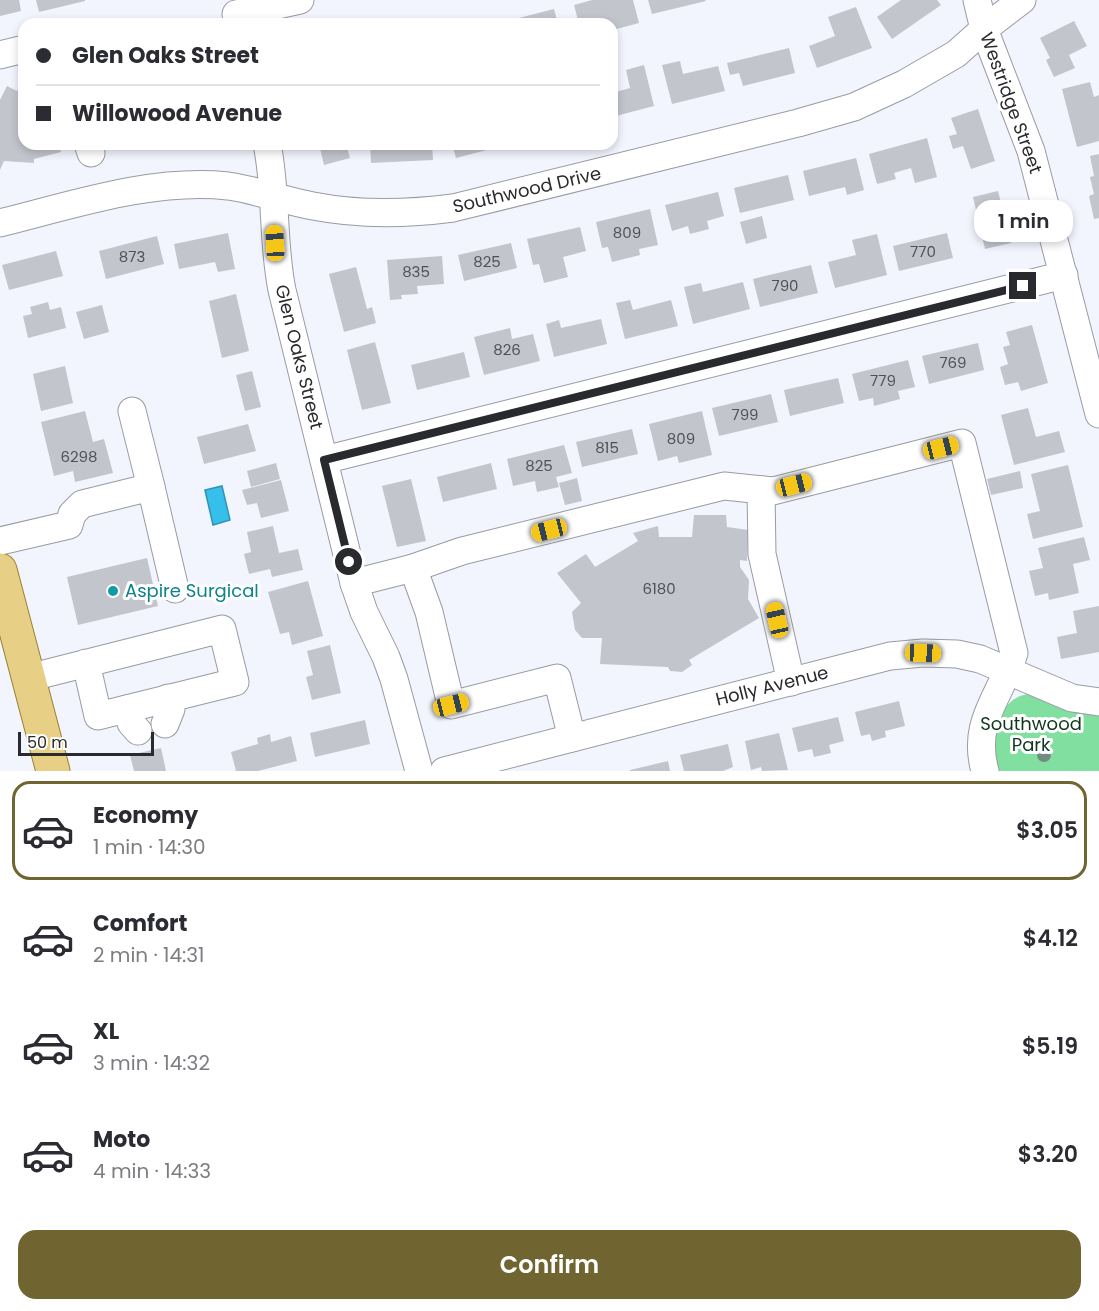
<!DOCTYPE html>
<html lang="en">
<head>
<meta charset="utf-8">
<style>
  :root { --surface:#fff; --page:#f7f7f7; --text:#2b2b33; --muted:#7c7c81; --line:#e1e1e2; --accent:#706431 }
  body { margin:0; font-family:Poppins,sans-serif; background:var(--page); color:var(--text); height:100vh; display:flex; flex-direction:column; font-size:22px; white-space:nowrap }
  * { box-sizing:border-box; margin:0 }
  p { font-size:20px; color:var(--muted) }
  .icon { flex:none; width:33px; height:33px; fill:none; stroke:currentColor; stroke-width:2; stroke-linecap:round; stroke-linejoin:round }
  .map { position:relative; height:771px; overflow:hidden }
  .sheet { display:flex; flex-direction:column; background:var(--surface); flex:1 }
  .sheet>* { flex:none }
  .banner { position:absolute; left:18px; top:18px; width:600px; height:132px; border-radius:18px; box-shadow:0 3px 9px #0003; display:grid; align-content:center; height:132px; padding:0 18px; background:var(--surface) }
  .scale { position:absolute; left:18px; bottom:15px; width:136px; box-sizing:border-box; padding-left:6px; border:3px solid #292a2d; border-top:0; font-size:16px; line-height:21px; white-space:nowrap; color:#292a2d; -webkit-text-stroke:4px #fff; paint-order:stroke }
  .end { position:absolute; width:27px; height:27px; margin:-14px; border:8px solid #292a2d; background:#fff; box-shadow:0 0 0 3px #fff }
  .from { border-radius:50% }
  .bubble { position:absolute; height:42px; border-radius:18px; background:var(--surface); box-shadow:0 3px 9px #0003; font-size:20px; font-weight:600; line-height:42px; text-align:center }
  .car { position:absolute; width:18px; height:36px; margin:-18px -9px; border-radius:8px; box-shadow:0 0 4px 2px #0007; background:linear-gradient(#f5c518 24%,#345 0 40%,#f5c518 0 76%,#345 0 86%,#f5c518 0) }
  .banner b { display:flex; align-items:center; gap:21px; height:57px; font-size:22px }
  .banner b+b { border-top:2px solid var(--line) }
  .banner i { width:15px; height:15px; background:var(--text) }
  ul { padding:10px 0 0; list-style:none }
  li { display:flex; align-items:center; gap:18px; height:99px; margin:0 12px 9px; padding:0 6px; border:3px solid transparent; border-radius:18px }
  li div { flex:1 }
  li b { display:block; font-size:22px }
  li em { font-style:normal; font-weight:600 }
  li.on { border-color:var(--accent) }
  li>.icon { width:54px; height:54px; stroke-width:1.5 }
  .cta { display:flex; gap:12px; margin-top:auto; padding:12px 18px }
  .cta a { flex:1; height:69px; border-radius:18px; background:var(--accent); color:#fff; font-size:24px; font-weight:600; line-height:69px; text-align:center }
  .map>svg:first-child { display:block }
  .green { fill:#81dfa0 }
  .water { fill:#36bfeb; stroke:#3292b2; stroke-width:1.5 }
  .building { fill:#c3c5cd }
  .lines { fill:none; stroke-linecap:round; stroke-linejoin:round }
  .minor-casing { stroke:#999ba3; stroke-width:29 }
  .major-casing { stroke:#9a8131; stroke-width:35 }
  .minor { stroke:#fff; stroke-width:27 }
  .major { stroke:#e7d085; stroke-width:33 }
  .tree { fill:#758c83 }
  .route { stroke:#292a2d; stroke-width:8 }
  .culture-dot { fill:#0f9aa8; stroke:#fff; stroke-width:2 }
  .labels { text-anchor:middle; stroke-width:6; stroke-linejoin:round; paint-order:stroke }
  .number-label { font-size:15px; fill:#505155 }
  .street-label { font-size:18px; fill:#292a2d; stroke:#fff }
  .culture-label { font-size:18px; fill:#0d838f; stroke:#fff; text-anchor:start }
  .park-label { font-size:18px; fill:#0e371e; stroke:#fff }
</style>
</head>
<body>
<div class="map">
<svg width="1099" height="771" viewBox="0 0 1099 771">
  <rect width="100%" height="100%" fill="#f2f5fe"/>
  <path class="green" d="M 1029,694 L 1099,712 L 1099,771 L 999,771 C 997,761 992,749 994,738 C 997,718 1007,696 1029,694 Z"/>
  <path class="water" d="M 222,486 L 230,520 L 213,525 L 205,490 Z"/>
  <g class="building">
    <path d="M 0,0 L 19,0 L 21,11 L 0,16 Z"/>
    <path d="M 36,0 L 85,0 L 85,1 L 39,12 Z"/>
    <path d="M 592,0 L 633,0 L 639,23 L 613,30 L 611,23 L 579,24 L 574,5 Z"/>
    <path d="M 648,0 L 705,0 L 706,1 L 652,14 Z"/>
    <path d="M 901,0 L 937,0 L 941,5 L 892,39 L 877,17 Z"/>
    <path d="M 856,7 L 872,48 L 817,68 L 809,46 L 835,36 L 828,17 Z"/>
    <path d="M 554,9 L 558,24 L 499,24 L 499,23 Z"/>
    <path d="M 1074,21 L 1087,46 L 1069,55 L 1075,68 L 1054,77 L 1046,60 L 1050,58 L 1040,38 Z"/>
    <path d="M 789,48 L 795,73 L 743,86 L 739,73 L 730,75 L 727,63 Z"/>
    <path d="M 680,61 L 683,74 L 718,66 L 725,91 L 672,104 L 662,65 Z"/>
    <path d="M 644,65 L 654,106 L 612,117 L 612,93 L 630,88 L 626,70 Z"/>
    <path d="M 1090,82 L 1094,97 L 1099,95 L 1099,141 L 1077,147 L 1062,89 Z"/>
    <path d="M 7,86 L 17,91 L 19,87 L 24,87 L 24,144 L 58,144 L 61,152 L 34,159 L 34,163 L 4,161 L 0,170 L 0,100 Z"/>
    <path d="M 978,109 L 995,161 L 971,169 L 963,146 L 953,149 L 949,136 L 957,134 L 951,118 Z"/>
    <path d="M 927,138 L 937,177 L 915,183 L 911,168 L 894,173 L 896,179 L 877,184 L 869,154 Z"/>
    <path d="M 319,144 L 346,144 L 350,158 L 324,165 Z"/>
    <path d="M 370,144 L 432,144 L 433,160 L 371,163 Z"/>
    <path d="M 452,144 L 506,144 L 506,145 L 456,158 Z"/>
    <path d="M 1099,154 L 1099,218 L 1094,219 L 1089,196 L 1094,194 L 1090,177 L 1094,176 L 1090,156 Z"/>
    <path d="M 856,158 L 864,190 L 847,195 L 845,187 L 809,196 L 803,171 Z"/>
    <path d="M 788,175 L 794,200 L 740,213 L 734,188 Z"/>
    <path d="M 998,191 L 1011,243 L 985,249 L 973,197 Z"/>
    <path d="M 718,192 L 724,216 L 707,221 L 709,229 L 690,234 L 688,226 L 672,231 L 665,205 Z"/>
    <path d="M 650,209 L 658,245 L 639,249 L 640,255 L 612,262 L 608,247 L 602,248 L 596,222 Z"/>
    <path d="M 762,216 L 767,238 L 746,244 L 740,222 Z"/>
    <path d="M 580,227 L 586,251 L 563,257 L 568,277 L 544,283 L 539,264 L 533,265 L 527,239 Z"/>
    <path d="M 228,233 L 235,269 L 218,272 L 215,262 L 179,269 L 174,244 Z"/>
    <path d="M 947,233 L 953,258 L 899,271 L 893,246 Z"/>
    <path d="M 877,234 L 887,275 L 835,288 L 828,262 L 856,255 L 852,240 Z"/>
    <path d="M 157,236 L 164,264 L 106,279 L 99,251 Z"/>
    <path d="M 511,243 L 517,268 L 464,281 L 458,255 Z"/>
    <path d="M 56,251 L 63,276 L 9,290 L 2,265 Z"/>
    <path d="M 442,256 L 444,284 L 417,286 L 418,294 L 401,295 L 402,299 L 390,300 L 387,260 Z"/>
    <path d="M 811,265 L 818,293 L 760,307 L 753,279 Z"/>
    <path d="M 356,267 L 367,309 L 372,307 L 376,323 L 344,332 L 329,274 Z"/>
    <path d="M 743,282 L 750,309 L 693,324 L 684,287 L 701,283 L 703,292 Z"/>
    <path d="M 236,294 L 249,351 L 222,358 L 209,301 Z"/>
    <path d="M 630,300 L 633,310 L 671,300 L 678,326 L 625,339 L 616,303 Z"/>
    <path d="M 48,302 L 50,310 L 61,307 L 66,328 L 28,338 L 23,316 L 32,314 L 30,307 Z"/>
    <path d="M 102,305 L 109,332 L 84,339 L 76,312 Z"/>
    <path d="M 601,319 L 607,344 L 554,357 L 546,324 L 559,320 L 561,328 Z"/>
    <path d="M 1032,325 L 1048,383 L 1021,391 L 1018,382 L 1005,385 L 1000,367 L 1008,364 L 1003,347 L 1010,345 L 1006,332 Z"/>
    <path d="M 510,328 L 512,339 L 533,334 L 540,361 L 484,375 L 474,337 Z"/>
    <path d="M 375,342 L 391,403 L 362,410 L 347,350 Z"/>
    <path d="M 978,343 L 984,370 L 929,384 L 922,356 Z"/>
    <path d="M 464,352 L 470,377 L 417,390 L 411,365 Z"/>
    <path d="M 908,360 L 915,387 L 898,391 L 900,399 L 874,406 L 873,398 L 859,401 L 852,374 Z"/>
    <path d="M 65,366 L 73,403 L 41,411 L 33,374 Z"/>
    <path d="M 252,371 L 261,407 L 245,411 L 236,375 Z"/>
    <path d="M 838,378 L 844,403 L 790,416 L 784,390 Z"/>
    <path d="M 771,394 L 778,422 L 719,436 L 712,408 Z"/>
    <path d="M 1028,408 L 1036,437 L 1059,431 L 1065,452 L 1014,465 L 1001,415 Z"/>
    <path d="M 85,411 L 93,442 L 104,439 L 113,473 L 75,482 L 73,471 L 54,476 L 41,422 Z"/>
    <path d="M 702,411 L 712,455 L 679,463 L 677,456 L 658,461 L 649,424 Z"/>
    <path d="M 248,424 L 256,451 L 204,464 L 197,437 Z"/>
    <path d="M 632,429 L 638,454 L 582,467 L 576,442 Z"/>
    <path d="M 564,445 L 572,473 L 556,477 L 559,487 L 537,492 L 535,481 L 513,486 L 507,459 Z"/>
    <path d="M 276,463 L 280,479 L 251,487 L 247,471 Z"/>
    <path d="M 491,463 L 497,489 L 443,502 L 437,477 Z"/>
    <path d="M 1068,465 L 1083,527 L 1033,539 L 1027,514 L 1040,511 L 1031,474 Z"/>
    <path d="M 1020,471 L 1023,488 L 991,495 L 987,479 Z"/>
    <path d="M 577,478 L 582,501 L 565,505 L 559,483 Z"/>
    <path d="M 411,479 L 426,541 L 397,547 L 382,486 Z"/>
    <path d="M 281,480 L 289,511 L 261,518 L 257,503 L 247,505 L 242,490 Z"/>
    <path d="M 694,515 L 726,515 L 727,527 L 748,530 L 747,561 L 740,560 L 740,567 L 749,580 L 748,599 L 759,618 L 689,660 L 692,665 L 682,672 L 670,671 L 668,667 L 600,664 L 602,638 L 582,638 L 575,630 L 572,612 L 581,603 L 557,573 L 586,554 L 595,567 L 638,541 L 633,533 L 658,526 L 659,537 L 692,537 Z"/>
    <path d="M 273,526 L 279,553 L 298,549 L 303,570 L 272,577 L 270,569 L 249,574 L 244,554 L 251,552 L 247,532 Z"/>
    <path d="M 1084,537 L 1090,560 L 1073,564 L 1079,593 L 1049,600 L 1048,593 L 1035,596 L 1029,571 L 1043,568 L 1038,548 Z"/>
    <path d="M 147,558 L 158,606 L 78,625 L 67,577 Z"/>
    <path d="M 308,581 L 323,636 L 292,645 L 289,632 L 280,634 L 268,592 Z"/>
    <path d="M 1099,606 L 1099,652 L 1061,659 L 1057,637 L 1077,633 L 1073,611 Z"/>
    <path d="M 330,645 L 341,693 L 312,700 L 306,677 L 313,675 L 307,651 Z"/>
    <path d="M 899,701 L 905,726 L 885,731 L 886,737 L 872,741 L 870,734 L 861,736 L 855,712 Z"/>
    <path d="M 838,717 L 844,741 L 829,745 L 831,753 L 814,757 L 812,749 L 798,752 L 792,728 Z"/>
    <path d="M 365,720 L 370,744 L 315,757 L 310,733 Z"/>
    <path d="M 779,733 L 788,770 L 762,771 L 761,767 L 751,770 L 745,741 Z"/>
    <path d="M 270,734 L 271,742 L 291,736 L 297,761 L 258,771 L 236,771 L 231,752 L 258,744 L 257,738 Z"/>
    <path d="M 728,744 L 733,767 L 723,771 L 684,771 L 680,755 Z"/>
    <path d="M 161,748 L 166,771 L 134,771 L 130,755 Z"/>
    <path d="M 668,761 L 670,771 L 630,771 L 630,770 Z"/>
  </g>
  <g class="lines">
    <g class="minor-casing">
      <g id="minor">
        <path d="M 977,0 L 984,29 L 1031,151 L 1099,414"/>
        <path d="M 236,14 L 300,0"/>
        <path d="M 0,55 L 24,49"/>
        <path d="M 88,144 L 91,153"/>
        <path d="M 267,144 C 277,192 272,241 282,290 L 354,583 L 364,612 L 386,657 L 394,679 L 419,771"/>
        <path d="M 0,223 C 73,205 152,178 228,186 C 257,190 285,201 313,206 C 359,215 407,214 453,208 L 798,123 L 854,107 L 904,84 L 956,54 L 984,29 L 1022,0"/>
        <path d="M 132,411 L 151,487"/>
        <path d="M 324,460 L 1064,275"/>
        <path d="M 761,490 L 762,554 L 791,682"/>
        <path d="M 0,541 L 69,525 L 72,514 L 82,504 L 151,487 L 175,589"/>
        <path d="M 413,568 L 429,612 L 451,705 L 557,678 L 572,738"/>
        <path d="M 354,583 L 413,568 L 462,551 L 724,486 L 773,491 L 962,443 L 1014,653 C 1001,697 971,721 985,771"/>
        <path d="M 28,678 L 222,629 L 235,682 L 98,716 L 86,663"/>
        <path d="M 127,709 L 131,723 L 138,731"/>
        <path d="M 165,724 L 171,709 L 168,698"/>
        <path d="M 444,771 L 890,656 L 923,653 L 957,654 L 980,659 L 1072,698 L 1099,702"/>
      </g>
    </g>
    <g class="major-casing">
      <path id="major" d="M 0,570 L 53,771"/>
    </g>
    <use href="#minor" class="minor"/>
    <use href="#major" class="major"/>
  </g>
  <circle class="tree" cx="1044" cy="755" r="7"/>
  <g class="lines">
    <path class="route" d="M 349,562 L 324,460 L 1023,286"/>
  </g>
  <circle class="culture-dot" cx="113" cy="591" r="6"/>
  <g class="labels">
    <g class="number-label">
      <text x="627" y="238">809</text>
      <text x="923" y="257">770</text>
      <text x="132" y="262">873</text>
      <text x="487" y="267">825</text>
      <text x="416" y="277">835</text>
      <text x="785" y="291">790</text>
      <text x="507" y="355">826</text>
      <text x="953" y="368">769</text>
      <text x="883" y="386">779</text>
      <text x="745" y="420">799</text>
      <text x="681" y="444">809</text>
      <text x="607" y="453">815</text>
      <text x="79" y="462">6298</text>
      <text x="539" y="471">825</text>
      <text x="659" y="594">6180</text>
    </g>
    <g class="street-label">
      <text transform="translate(1011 103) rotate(70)" y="6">Westridge Street</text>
      <text transform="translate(527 190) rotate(-13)" y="6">Southwood Drive</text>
      <text transform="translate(299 357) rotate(76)" y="6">Glen Oaks Street</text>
      <text transform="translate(772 686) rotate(-14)" y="6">Holly Avenue</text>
    </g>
    <g class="culture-label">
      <text x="125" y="597">Aspire Surgical</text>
    </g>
    <g class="park-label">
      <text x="1031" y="730">Southwood<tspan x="1031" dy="21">Park</tspan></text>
    </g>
  </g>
</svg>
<div class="scale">50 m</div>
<i class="end from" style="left:349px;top:562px"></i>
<i class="end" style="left:1023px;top:286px"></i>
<div class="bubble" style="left:974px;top:200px;width:99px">1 min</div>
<i class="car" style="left:275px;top:243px;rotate:357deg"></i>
<i class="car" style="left:941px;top:448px;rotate:76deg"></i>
<i class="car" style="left:794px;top:485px;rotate:76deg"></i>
<i class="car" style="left:549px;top:530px;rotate:256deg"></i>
<i class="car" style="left:777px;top:620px;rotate:347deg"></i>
<i class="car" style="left:923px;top:653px;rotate:92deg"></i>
<i class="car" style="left:451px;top:705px;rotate:76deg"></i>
<div class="banner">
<b><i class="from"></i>Glen Oaks Street</b>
<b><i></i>Willowood Avenue</b>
</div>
</div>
<section class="sheet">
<ul>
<li class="on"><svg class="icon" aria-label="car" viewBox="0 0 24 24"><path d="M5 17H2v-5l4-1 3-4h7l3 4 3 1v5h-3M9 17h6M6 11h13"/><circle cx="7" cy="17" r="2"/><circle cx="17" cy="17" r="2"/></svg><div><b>Economy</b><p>1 min · 14:30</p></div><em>$3.05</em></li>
<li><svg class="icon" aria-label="car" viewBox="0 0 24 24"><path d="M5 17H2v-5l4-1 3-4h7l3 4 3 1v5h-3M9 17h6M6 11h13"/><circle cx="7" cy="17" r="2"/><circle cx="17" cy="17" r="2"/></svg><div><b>Comfort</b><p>2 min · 14:31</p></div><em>$4.12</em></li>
<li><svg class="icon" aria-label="car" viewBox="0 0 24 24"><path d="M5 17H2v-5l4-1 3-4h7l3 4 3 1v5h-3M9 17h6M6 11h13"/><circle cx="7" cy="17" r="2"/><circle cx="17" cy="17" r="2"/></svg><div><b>XL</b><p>3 min · 14:32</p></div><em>$5.19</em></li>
<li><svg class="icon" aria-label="car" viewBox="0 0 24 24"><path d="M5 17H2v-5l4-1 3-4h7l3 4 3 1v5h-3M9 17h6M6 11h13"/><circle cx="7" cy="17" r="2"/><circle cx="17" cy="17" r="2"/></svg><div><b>Moto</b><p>4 min · 14:33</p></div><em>$3.20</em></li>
</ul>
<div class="cta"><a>Confirm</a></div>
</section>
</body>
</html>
